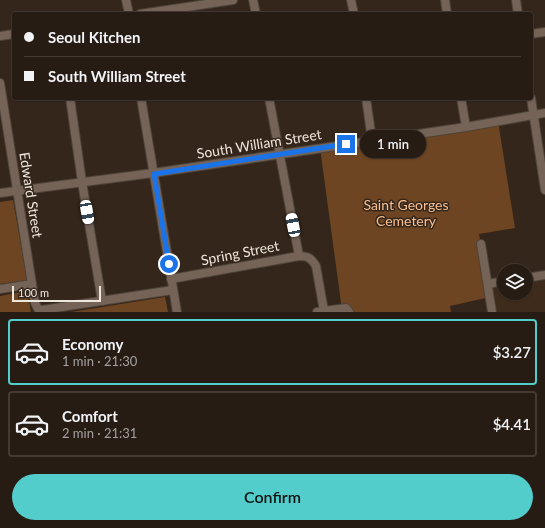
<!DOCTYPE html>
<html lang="en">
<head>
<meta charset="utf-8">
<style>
  :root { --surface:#271c14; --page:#332922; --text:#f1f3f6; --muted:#a4a1a0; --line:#433a34; --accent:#53cdcb }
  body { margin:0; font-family:Lato,sans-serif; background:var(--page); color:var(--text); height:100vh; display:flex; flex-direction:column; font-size:15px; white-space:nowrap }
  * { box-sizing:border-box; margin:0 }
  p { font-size:13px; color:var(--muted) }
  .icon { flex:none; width:22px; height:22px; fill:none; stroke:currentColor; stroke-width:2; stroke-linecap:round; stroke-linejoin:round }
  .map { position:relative; height:312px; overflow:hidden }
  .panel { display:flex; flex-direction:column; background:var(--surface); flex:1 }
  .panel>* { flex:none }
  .banner { position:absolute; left:12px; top:12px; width:521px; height:88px; border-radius:4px; box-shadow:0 1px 3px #0004,0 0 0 1px var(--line); display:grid; align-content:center; height:88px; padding:0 12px; background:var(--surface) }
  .controls { position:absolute; left:497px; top:264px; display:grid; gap:8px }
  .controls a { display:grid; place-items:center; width:36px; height:36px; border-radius:50%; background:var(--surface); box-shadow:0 1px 3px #0004,0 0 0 1px var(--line); font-size:20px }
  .scale { position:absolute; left:12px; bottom:10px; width:89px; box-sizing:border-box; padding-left:4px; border:2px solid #efe6de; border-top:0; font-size:11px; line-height:14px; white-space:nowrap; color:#efe6de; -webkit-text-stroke:3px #34261b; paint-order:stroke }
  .end { position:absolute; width:18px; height:18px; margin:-9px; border:5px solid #1a73e8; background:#fff; box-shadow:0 0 0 2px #fff }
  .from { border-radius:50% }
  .bubble { position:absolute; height:28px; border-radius:14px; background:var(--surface); box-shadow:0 1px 3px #0004,0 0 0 1px var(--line); font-size:13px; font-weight:600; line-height:28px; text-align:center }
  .car { position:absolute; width:12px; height:24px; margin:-12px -6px; border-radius:5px; box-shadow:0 0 3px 1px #0007; background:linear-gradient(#fff 24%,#345 0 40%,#fff 0 76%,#345 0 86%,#fff 0) }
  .banner b { display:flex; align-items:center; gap:14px; height:38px; font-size:15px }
  .banner b+b { border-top:1px solid var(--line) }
  .banner i { width:10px; height:10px; background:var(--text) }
  ul { padding:7px 0 0; list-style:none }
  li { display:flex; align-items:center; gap:12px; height:66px; margin:0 8px 6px; padding:0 4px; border:2px solid var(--line); border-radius:4px }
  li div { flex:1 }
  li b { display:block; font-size:15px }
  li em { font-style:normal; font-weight:600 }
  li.on { border-color:var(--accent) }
  li>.icon { width:36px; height:36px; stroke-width:1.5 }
  .button { display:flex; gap:8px; margin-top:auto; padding:8px 12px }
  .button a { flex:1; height:46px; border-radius:24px; background:var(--accent); color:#111; font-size:16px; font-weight:600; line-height:46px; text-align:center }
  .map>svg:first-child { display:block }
  .built { fill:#3e2b1b }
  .green { fill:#6d4522 }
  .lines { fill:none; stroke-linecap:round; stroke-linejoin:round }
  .minor-casing { stroke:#4e4339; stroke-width:10 }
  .minor { stroke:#746356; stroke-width:8 }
  .route { stroke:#1a73e8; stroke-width:5 }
  .labels { text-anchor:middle; stroke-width:3; stroke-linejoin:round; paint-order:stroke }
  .street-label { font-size:14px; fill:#efe6de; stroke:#34261b }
  .park-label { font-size:14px; fill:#fabf91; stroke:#34261b }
</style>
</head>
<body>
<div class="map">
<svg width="545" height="312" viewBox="0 0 545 312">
  <rect width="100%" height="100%" fill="#34261b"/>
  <path class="built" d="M 545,275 L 545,312 L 492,312 L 488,284 L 504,281 L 504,293 L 526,293 L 526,278 Z"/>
  <g class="green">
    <path d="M 498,121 L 515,228 L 479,234 L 490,297 L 450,306 L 451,312 L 345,312 L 342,310 L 320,148 Z"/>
    <path d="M 13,200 L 27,280 L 0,284 L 0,202 Z"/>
    <path d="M 27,291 L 31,312 L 0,312 L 0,296 Z"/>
    <path d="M 165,297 L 168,312 L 71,312 Z"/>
  </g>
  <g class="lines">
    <g class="minor-casing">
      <g id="minor">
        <path d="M 126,0 L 129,14"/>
        <path d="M 253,0 L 256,14"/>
        <path d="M 351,0 L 354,14"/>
        <path d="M 445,0 L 447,14"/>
        <path d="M 516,0 L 518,14"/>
        <path d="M 140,14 L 233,0"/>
        <path d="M 531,34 L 545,32"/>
        <path d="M 0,36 L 14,34"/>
        <path d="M 0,83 L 32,284 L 35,303 L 38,309 L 42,310 L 173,290"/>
        <path d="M 70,98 L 82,182 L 102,301"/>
        <path d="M 141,98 L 177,312"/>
        <path d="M 269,98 L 299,256"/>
        <path d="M 366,98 L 372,140"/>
        <path d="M 461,98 L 466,127"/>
        <path d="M 531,98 L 545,190"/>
        <path d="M 0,193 L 153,173 L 466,127 L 545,113"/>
        <path d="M 481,244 L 492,312"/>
        <path d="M 526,278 L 545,275"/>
        <path d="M 171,279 L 299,256 C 308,256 311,258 316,266 L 324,311"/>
        <path d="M 488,284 L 504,281"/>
        <path d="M 0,289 L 32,284"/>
        <path d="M 317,312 L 346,308 L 349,312"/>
      </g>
    </g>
    <use href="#minor" class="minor"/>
  </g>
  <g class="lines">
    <path class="route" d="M 169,264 L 154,174 L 346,144"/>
  </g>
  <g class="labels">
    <g class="street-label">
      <text transform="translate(259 144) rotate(-9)" y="5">South William Street</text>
      <text transform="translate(31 195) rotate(81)" y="5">Edward Street</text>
      <text transform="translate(240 253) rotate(-11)" y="5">Spring Street</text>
    </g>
    <g class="park-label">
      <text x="406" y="210">Saint Georges<tspan x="406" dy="16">Cemetery</tspan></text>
    </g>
  </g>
</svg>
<div class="controls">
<a><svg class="icon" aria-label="layers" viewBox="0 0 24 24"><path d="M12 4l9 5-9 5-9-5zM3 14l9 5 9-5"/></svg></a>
</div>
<div class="scale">100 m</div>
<i class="end from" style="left:169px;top:264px"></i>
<i class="end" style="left:346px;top:144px"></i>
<div class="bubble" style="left:360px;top:130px;width:66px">1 min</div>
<i class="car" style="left:87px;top:212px;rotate:170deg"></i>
<i class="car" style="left:293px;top:225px;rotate:349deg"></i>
<div class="banner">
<b><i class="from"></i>Seoul Kitchen</b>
<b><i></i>South William Street</b>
</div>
</div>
<section class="panel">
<ul>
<li class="on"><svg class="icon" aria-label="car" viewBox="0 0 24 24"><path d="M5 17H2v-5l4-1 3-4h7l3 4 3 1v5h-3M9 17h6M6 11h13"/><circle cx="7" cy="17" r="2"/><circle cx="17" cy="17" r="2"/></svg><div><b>Economy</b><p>1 min · 21:30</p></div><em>$3.27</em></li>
<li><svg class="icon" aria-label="car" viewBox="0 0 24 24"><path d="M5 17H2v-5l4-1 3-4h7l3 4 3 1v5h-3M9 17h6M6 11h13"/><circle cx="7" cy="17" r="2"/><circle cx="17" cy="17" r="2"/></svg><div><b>Comfort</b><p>2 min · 21:31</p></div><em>$4.41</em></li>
</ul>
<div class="button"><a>Confirm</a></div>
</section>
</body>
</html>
